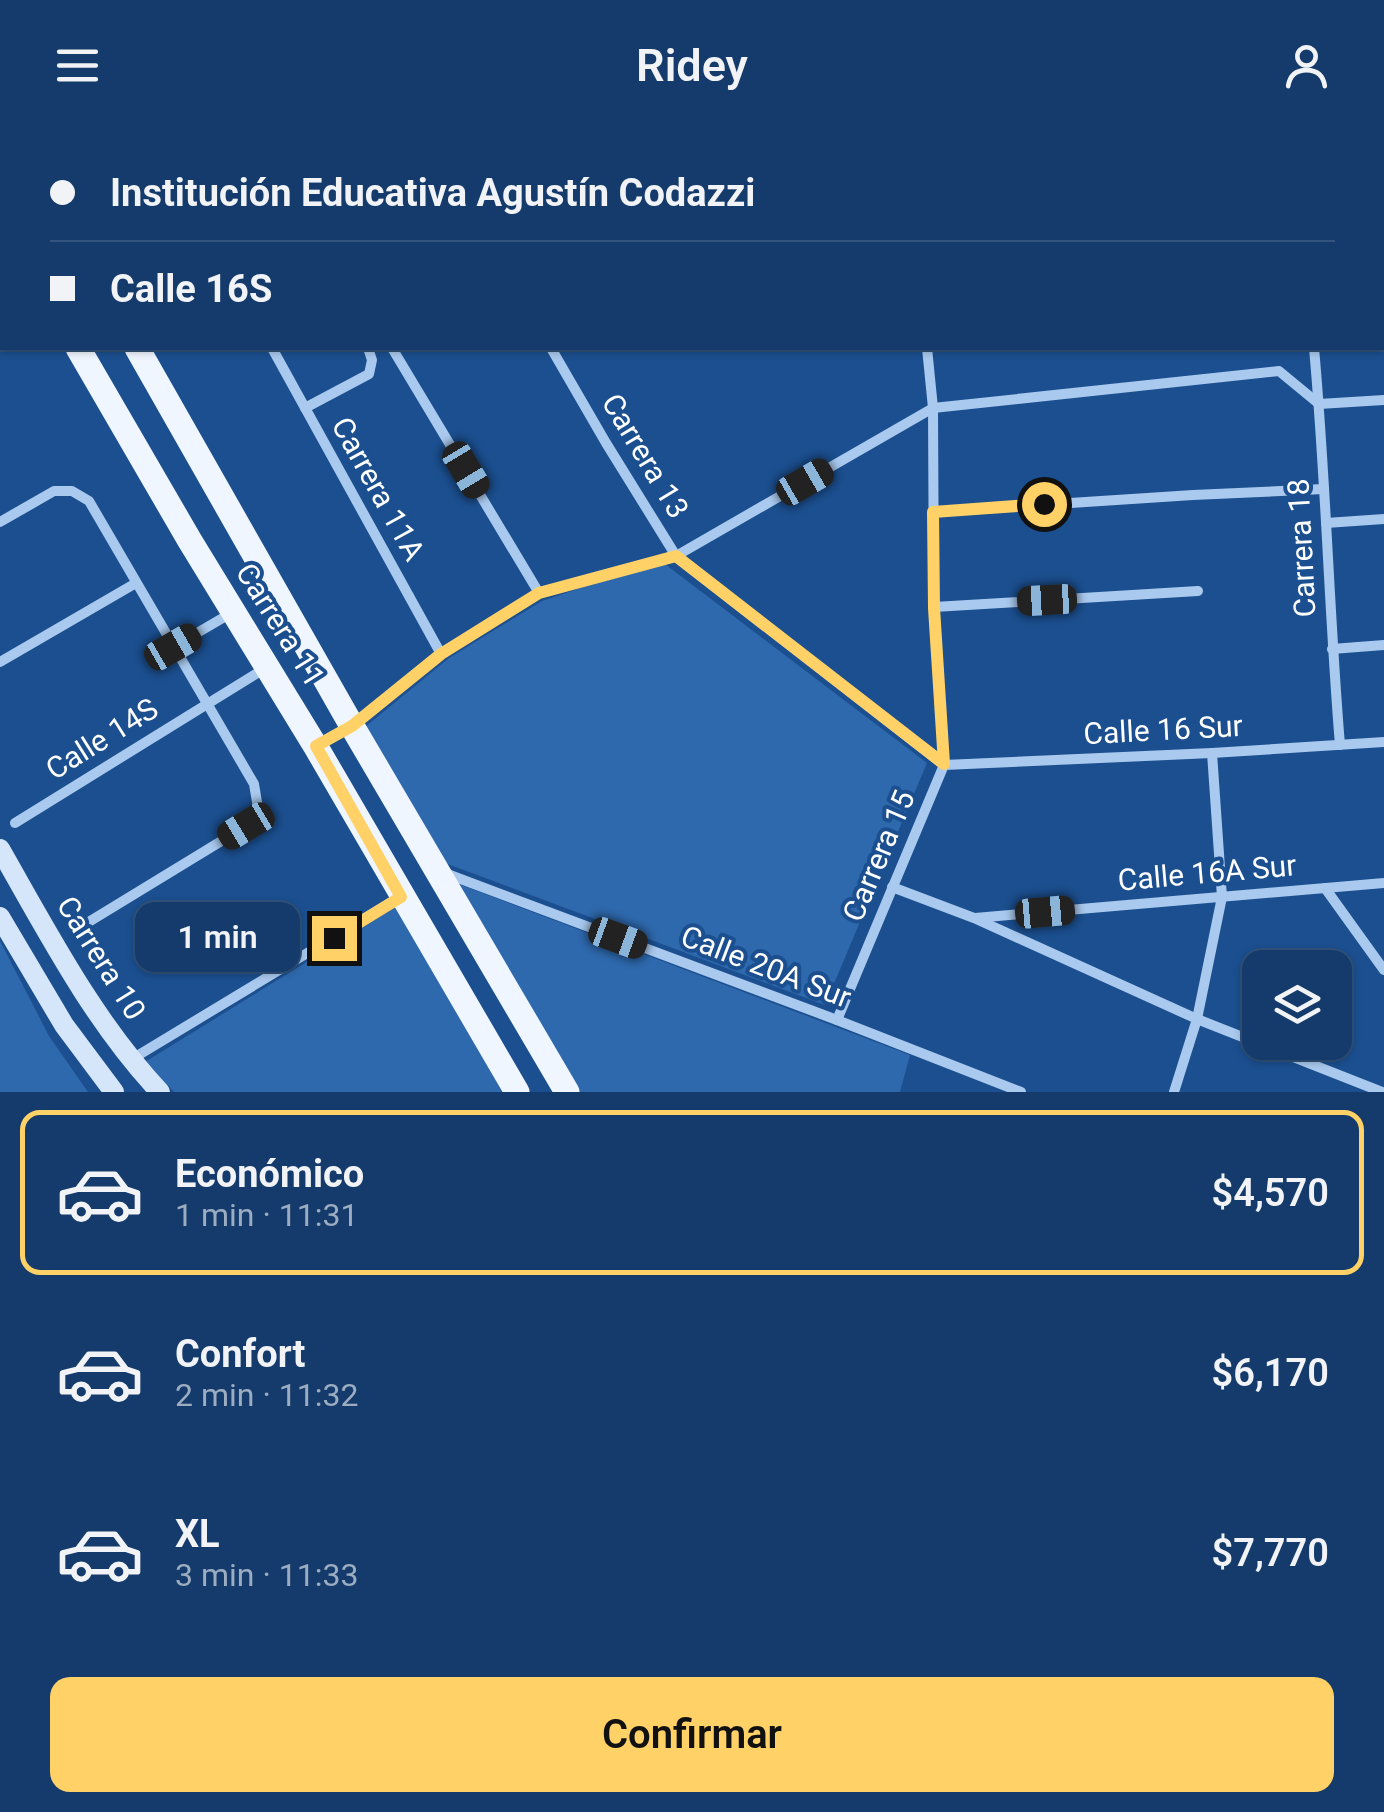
<!DOCTYPE html>
<html lang="es">
<head>
<meta charset="utf-8">
<style>
  :root { --surface:#143b6b; --page:#214673; --text:#f1f3f6; --muted:#9dadc1; --line:#33557e; --accent:#ffd166 }
  body { margin:0; font-family:Roboto,sans-serif; background:var(--page); color:var(--text); height:100vh; display:flex; flex-direction:column; font-size:38px; white-space:nowrap }
  * { box-sizing:border-box; margin:0 }
  p { font-size:32px; color:var(--muted) }
  .icon { flex:none; width:55px; height:55px; fill:none; stroke:currentColor; stroke-width:2; stroke-linecap:round; stroke-linejoin:round }
  .map { position:relative; height:962px; overflow:hidden }
  .panel { display:flex; flex-direction:column; background:var(--surface); flex:1 }
  .panel>* { flex:none }
  .banner { position:absolute; left:0px; top:0px; width:1385px; height:220px; box-shadow:0 2px 8px #0004,0 0 0 2px var(--line); display:grid; align-content:center; height:220px; padding:0 50px; background:var(--surface) }
  .buttons { position:absolute; left:1242px; top:820px; display:grid; gap:20px }
  .buttons a { display:grid; place-items:center; width:110px; height:110px; border-radius:20px; background:var(--surface); box-shadow:0 2px 8px #0004,0 0 0 2px var(--line); font-size:50px }
  .end { position:absolute; width:45px; height:45px; margin:-22px; border:12px solid #ffd166; background:#111; box-shadow:0 0 0 5px #111 }
  .from { border-radius:50% }
  .bubble { position:absolute; height:70px; border-radius:20px; background:var(--surface); box-shadow:0 2px 8px #0004,0 0 0 2px var(--line); font-size:32px; font-weight:600; line-height:70px; text-align:center }
  .car { position:absolute; width:30px; height:60px; margin:-30px -15px; border-radius:12px; box-shadow:0 0 8px 2px #0007; background:linear-gradient(#222 24%,#8ab4d8 0 40%,#222 0 76%,#8ab4d8 0 86%,#222 0) }
  .banner b { display:flex; align-items:center; gap:35px; height:95px; font-size:38px }
  .banner b+b { border-top:2px solid var(--line) }
  .banner i { width:25px; height:25px; background:var(--text) }
  ul { padding:18px 0 0; list-style:none }
  li { display:flex; align-items:center; gap:30px; height:165px; margin:0 20px 15px; padding:0 30px; border:5px solid transparent; border-radius:20px }
  li div { flex:1 }
  li b { display:block; font-size:38px }
  li em { font-style:normal; font-weight:600 }
  li.on { border-color:var(--accent) }
  li>.icon { width:90px; height:90px; stroke-width:1.5 }
  .primary-button { display:flex; gap:20px; margin-top:auto; padding:20px 50px }
  .primary-button a { flex:1; height:115px; border-radius:20px; background:var(--accent); color:#111; font-size:40px; font-weight:600; line-height:115px; text-align:center }
  header { display:flex; justify-content:space-between; align-items:center; height:130px; padding:0 50px; background:var(--surface); font-size:45px; font-weight:600 }
  .map>svg:first-child { display:block }
  .green { fill:#2e69ad }
  .lines { fill:none; stroke-linecap:round; stroke-linejoin:round }
  .street { stroke:#a9c9ee; stroke-width:10 }
  .secondary { stroke:#d6e6fa; stroke-width:20 }
  .primary { stroke:#f0f6ff; stroke-width:25 }
  .route { stroke:#ffd166; stroke-width:12 }
  .labels { text-anchor:middle; stroke-width:8; stroke-linejoin:round; paint-order:stroke }
  .street-label { font-size:30px; fill:#fff; stroke:#1b4f8f }
</style>
</head>
<body>
<header><svg class="icon" aria-label="menu" viewBox="0 0 24 24"><path d="M4 6h16M4 12h16M4 18h16"/></svg>Ridey<svg class="icon" aria-label="person" viewBox="0 0 24 24"><circle cx="12" cy="8" r="4"/><path d="M4 21q1-7 8-7t8 7"/></svg></header>
<div class="map">
<svg width="1384" height="962" viewBox="0 0 1384 962">
  <rect width="100%" height="100%" fill="#1b4f8f"/>
  <g class="green">
    <path d="M 661,431 L 927,633 L 825,875 L 445,733 L 365,597 L 449,528 L 542,471 Z"/>
    <path d="M 453,752 L 910,925 L 900,962 L 576,962 Z"/>
    <path d="M 402,773 L 502,962 L 174,962 L 145,932 Z"/>
    <path d="M 0,811 L 49,906 L 88,962 L 0,962 Z"/>
  </g>
  <g class="lines">
    <g class="street">
      <path d="M 142,0 L 144,2"/>
      <path d="M 269,0 L 270,2"/>
      <path d="M 649,0 L 651,2"/>
      <path d="M 907,0 L 907,2"/>
      <path d="M 1298,0 L 1298,2"/>
      <path d="M 62,2 L 66,0"/>
      <path d="M 430,2 L 435,0"/>
      <path d="M 681,2 L 686,0"/>
      <path d="M 1318,2 L 1358,0"/>
      <path d="M 0,42 L 2,40"/>
      <path d="M 1382,140 L 1384,140"/>
      <path d="M 0,213 L 2,212"/>
      <path d="M 272,218 L 441,524"/>
      <path d="M 392,218 L 539,463"/>
      <path d="M 551,218 L 606,313 L 676,426 L 944,635 L 1212,623 L 1384,612"/>
      <path d="M 1314,218 C 1326,350 1329,483 1340,615"/>
      <path d="M 305,278 L 369,244 L 372,230 L 368,218"/>
      <path d="M 933,382 L 1193,365 L 1324,359"/>
      <path d="M 0,392 L 54,361 L 72,361 L 89,371 L 254,654 L 258,678 L 246,696 L 87,793"/>
      <path d="M 1326,393 L 1384,389"/>
      <path d="M 934,477 L 1198,461"/>
      <path d="M 173,517 L 233,482"/>
      <path d="M 1332,519 L 1384,515"/>
      <path d="M 0,532 L 136,453"/>
      <path d="M 317,616 L 352,596 L 441,524 L 539,463 L 676,426 L 933,278 L 1279,241 L 1319,274 L 1384,270"/>
      <path d="M 15,693 L 267,537"/>
      <path d="M 442,742 L 837,890 L 1021,962"/>
      <path d="M 892,757 L 974,788 L 1197,889 L 1382,962"/>
      <path d="M 1325,758 L 1384,840"/>
      <path d="M 975,788 L 1384,753"/>
      <path d="M 837,890 L 944,635 L 934,477 L 933,278 L 927,218"/>
      <path d="M 132,929 L 400,767"/>
      <path d="M 1174,962 L 1197,889 L 1222,767 L 1212,623"/>
    </g>
    <g class="secondary">
      <path d="M 0,719 C 48,803 94,892 160,962"/>
      <path d="M 0,787 L 64,895 L 114,962"/>
    </g>
    <g class="primary">
      <path d="M 12,0 L 13,2"/>
      <path d="M 0,84 L 2,88"/>
      <path d="M 78,218 L 190,411 L 316,617 L 517,962"/>
      <path d="M 137,218 L 352,596 L 567,962"/>
    </g>
  </g>
  <g class="lines">
    <path class="route" d="M 334,808 L 401,767 L 316,616 L 352,596 L 441,524 L 539,463 L 676,426 L 944,634 L 934,478 L 933,382 L 1044,374"/>
  </g>
  <g class="labels">
    <g class="street-label">
      <text transform="translate(645 326) rotate(59)" y="10">Carrera 13</text>
      <text transform="translate(378 359) rotate(61)" y="10">Carrera 11A</text>
      <text transform="translate(1302 418) rotate(-93)" y="10">Carrera 18</text>
      <text transform="translate(280 495) rotate(58)" y="10">Carrera 11</text>
      <text transform="translate(1163 600) rotate(-3)" y="10">Calle 16 Sur</text>
      <text transform="translate(102 609) rotate(-32)" y="10">Calle 14S</text>
      <text transform="translate(879 726) rotate(-67)" y="10">Carrera 15</text>
      <text transform="translate(1207 743) rotate(-5)" y="10">Calle 16A Sur</text>
      <text transform="translate(101 828) rotate(58)" y="10">Carrera 10</text>
      <text transform="translate(766 837) rotate(21)" y="10">Calle 20A Sur</text>
    </g>
  </g>
</svg>
<div class="buttons">
<a><svg class="icon" aria-label="layers" viewBox="0 0 24 24"><path d="M12 4l9 5-9 5-9-5zM3 14l9 5 9-5"/></svg></a>
</div>
<i class="end from" style="left:1044px;top:374px"></i>
<i class="end" style="left:334px;top:808px"></i>
<div class="bubble" style="left:135px;top:772px;width:165px">1 min</div>
<i class="car" style="left:466px;top:340px;rotate:149deg"></i>
<i class="car" style="left:805px;top:352px;rotate:60deg"></i>
<i class="car" style="left:1047px;top:470px;rotate:267deg"></i>
<i class="car" style="left:173px;top:517px;rotate:60deg"></i>
<i class="car" style="left:246px;top:696px;rotate:239deg"></i>
<i class="car" style="left:1045px;top:782px;rotate:85deg"></i>
<i class="car" style="left:618px;top:808px;rotate:110deg"></i>
<div class="banner">
<b><i class="from"></i>Institución Educativa Agustín Codazzi</b>
<b><i></i>Calle 16S</b>
</div>
</div>
<section class="panel">
<ul>
<li class="on"><svg class="icon" aria-label="car" viewBox="0 0 24 24"><path d="M5 17H2v-5l4-1 3-4h7l3 4 3 1v5h-3M9 17h6M6 11h13"/><circle cx="7" cy="17" r="2"/><circle cx="17" cy="17" r="2"/></svg><div><b>Económico</b><p>1 min · 11:31</p></div><em>$4,570</em></li>
<li><svg class="icon" aria-label="car" viewBox="0 0 24 24"><path d="M5 17H2v-5l4-1 3-4h7l3 4 3 1v5h-3M9 17h6M6 11h13"/><circle cx="7" cy="17" r="2"/><circle cx="17" cy="17" r="2"/></svg><div><b>Confort</b><p>2 min · 11:32</p></div><em>$6,170</em></li>
<li><svg class="icon" aria-label="car" viewBox="0 0 24 24"><path d="M5 17H2v-5l4-1 3-4h7l3 4 3 1v5h-3M9 17h6M6 11h13"/><circle cx="7" cy="17" r="2"/><circle cx="17" cy="17" r="2"/></svg><div><b>XL</b><p>3 min · 11:33</p></div><em>$7,770</em></li>
</ul>
<div class="primary-button"><a>Confirmar</a></div>
</section>
</body>
</html>
